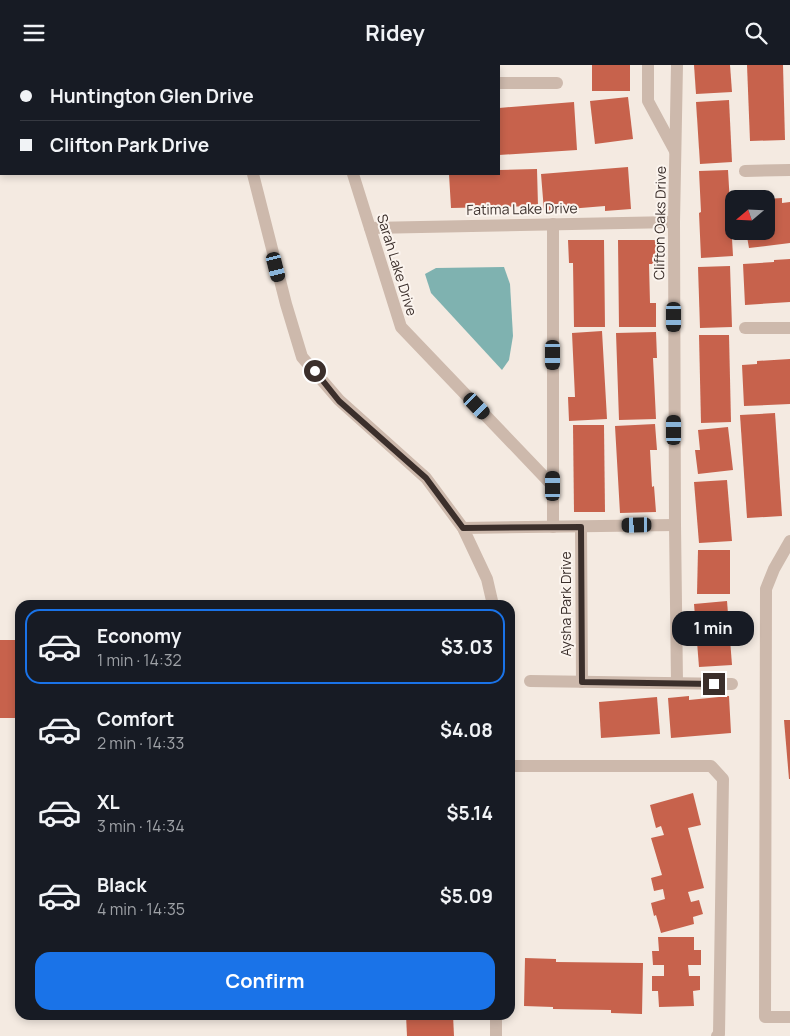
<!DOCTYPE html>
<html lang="en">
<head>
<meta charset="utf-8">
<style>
  :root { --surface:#171b24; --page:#242831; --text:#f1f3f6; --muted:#9ea1a6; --line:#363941; --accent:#1a73e8 }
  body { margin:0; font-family:Manrope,sans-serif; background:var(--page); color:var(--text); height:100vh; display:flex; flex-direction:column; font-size:19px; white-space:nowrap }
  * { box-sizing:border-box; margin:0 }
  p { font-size:16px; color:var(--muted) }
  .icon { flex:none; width:28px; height:28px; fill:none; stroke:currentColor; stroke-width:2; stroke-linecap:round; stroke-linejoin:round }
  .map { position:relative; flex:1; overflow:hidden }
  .side { position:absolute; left:15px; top:535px; width:500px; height:420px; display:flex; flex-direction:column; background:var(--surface); border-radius:15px; box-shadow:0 2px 8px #0003 }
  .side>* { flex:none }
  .hud { position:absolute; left:0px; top:0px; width:500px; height:110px; box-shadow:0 2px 8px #0003; display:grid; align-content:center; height:110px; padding:0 20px; background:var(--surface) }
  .needle { width:32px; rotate:251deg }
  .buttons { position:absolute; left:725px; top:125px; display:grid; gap:10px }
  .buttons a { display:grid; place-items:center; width:50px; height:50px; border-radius:10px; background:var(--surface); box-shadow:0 2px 8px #0003; font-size:25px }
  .end { position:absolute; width:22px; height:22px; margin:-11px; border:6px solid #3b2f2b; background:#fff; box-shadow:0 0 0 2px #fff }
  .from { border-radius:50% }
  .bubble { position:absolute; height:35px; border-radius:15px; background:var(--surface); box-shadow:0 2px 8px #0003; font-size:16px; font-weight:700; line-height:35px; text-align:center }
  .car { position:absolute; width:15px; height:30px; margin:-15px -8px; border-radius:6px; box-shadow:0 0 4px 1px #0007; background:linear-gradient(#222 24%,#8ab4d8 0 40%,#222 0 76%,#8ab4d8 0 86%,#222 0) }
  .hud b { display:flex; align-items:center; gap:18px; height:48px; font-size:19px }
  .hud b+b { border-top:1px solid var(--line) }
  .hud i { width:12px; height:12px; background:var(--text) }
  ul { padding:9px 0 0; list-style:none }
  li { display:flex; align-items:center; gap:15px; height:75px; margin:0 10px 8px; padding:0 10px; border:2px solid transparent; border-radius:15px }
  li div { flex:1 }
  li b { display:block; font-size:19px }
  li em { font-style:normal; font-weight:700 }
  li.selected { border-color:var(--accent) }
  li>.icon { width:45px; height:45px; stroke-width:1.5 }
  .action { display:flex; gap:10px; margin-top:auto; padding:10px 20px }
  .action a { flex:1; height:58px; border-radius:15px; background:var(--accent); color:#fff; font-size:20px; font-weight:700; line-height:58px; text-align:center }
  header { display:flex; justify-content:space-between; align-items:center; height:65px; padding:0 20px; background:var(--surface); font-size:22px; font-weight:700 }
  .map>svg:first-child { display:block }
  .water { fill:#7fb2b0 }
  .building { fill:#c7624c }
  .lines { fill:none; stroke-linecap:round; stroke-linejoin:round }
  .minor { stroke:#cdb9ac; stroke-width:12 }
  .major { stroke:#7d655c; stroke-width:12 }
  .route { stroke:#3b2f2b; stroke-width:6 }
  .labels { text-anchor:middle; stroke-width:4; stroke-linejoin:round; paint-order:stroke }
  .street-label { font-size:14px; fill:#3b2f2b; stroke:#fbf4ee }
</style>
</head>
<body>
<header><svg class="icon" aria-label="menu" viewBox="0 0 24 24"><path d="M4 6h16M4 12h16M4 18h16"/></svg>Ridey<svg class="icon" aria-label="search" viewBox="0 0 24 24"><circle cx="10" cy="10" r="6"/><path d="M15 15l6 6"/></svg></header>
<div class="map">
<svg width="790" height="971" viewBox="0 0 790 971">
  <rect width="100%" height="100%" fill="#f4eae1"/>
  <path class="water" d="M 504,202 L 510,219 L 513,271 L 509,295 L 502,305 L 431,228 L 425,209 L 436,203 Z"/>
  <g class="building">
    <rect x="592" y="0" width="38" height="26"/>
    <path d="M 694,0 L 730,0 L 732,27 L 696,29 Z"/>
    <path d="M 747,0 L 783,0 L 785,75 L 750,76 Z"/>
    <path d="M 628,32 L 633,74 L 595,79 L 590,36 Z"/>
    <path d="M 729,35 L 732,97 L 700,99 L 696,37 Z"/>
    <path d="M 574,37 L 577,85 L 499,90 L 499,43 Z"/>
    <path d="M 628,102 L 631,144 L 605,146 L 605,141 L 544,146 L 541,109 Z"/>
    <path d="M 537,104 L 538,141 L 451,143 L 449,109 L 499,109 L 499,105 Z"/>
    <path d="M 728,105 L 733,191 L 701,193 L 699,148 L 701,147 L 699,106 Z"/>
    <path d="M 782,133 L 782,138 L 790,137 L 790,178 L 749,183 L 746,166 L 766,166 L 766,134 Z"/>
    <path d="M 568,175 L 604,175 L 605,262 L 574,262 L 573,198 L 569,198 Z"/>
    <path d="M 618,175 L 656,175 L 656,199 L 649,199 L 650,238 L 656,238 L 656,262 L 619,262 Z"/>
    <path d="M 790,194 L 790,237 L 745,240 L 743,199 L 774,197 L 774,195 Z"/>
    <path d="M 730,201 L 732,262 L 700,263 L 698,202 Z"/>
    <path d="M 602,266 L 607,354 L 569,356 L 568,332 L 575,332 L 572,268 Z"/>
    <path d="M 656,267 L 657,293 L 653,293 L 656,354 L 619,355 L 616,268 Z"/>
    <path d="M 699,270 L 729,270 L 731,357 L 701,358 Z"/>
    <path d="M 790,294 L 790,339 L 744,341 L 742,300 L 757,299 L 757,296 Z"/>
    <path d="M 775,348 L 782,451 L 747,453 L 740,350 Z"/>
    <path d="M 655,359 L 657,385 L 650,385 L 652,422 L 654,421 L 656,447 L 620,448 L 615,361 Z"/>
    <path d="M 573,360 L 604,360 L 605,447 L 574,447 Z"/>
    <path d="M 728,362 L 733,405 L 698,409 L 695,385 L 700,385 L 698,365 Z"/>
    <path d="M 727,415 L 732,476 L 699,478 L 694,417 Z"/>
    <path d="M 698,485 L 730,485 L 730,529 L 697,529 Z"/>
    <path d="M 727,536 L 732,600 L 699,602 L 694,539 Z"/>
    <rect x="0" y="575" width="20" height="78"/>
    <path d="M 689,631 L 689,635 L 729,631 L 731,668 L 671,673 L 668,633 Z"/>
    <path d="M 657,632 L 660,669 L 601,673 L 599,637 Z"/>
    <path d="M 784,655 L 790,655 L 790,714 L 789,714 Z"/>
    <path d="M 693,728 L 701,760 L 688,763 L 704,823 L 688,827 L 691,837 L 699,835 L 703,849 L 693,852 L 694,859 L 661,868 L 656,850 L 654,851 L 651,838 L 665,834 L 663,824 L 654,826 L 651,813 L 662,810 L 651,773 L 664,770 L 661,761 L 656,763 L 650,740 Z"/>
    <path d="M 658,872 L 694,872 L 694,885 L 701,885 L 701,900 L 688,900 L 689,911 L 700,911 L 700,925 L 693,926 L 694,941 L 659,942 L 658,926 L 652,926 L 652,911 L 664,911 L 664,900 L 653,900 L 652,886 L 659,886 Z"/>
    <path d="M 525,893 L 556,894 L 556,897 L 643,898 L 642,949 L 611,948 L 611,945 L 553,944 L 553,942 L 524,941 Z"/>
    <path d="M 406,950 L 453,950 L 454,971 L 407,971 Z"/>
  </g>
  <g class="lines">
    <g class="minor">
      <path d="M 77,0 L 77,1"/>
      <path d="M 226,0 L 227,1"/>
      <path d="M 427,0 L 427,1"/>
      <path d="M 648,0 L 648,36 L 675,86"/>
      <path d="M 499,18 L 557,18"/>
      <path d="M 745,106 L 790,105"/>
      <path d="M 253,109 L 286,239 L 302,292 L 339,335 L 426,413 L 463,463 L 487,514 L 493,540"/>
      <path d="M 353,109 L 401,262 L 553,421"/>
      <path d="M 553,159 L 553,462"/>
      <path d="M 370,163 L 674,157"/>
      <path d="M 745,263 L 790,263"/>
      <path d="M 581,462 L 582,617"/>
      <path d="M 463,463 L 675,460"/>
      <path d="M 790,476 L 774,504 L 766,524 L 765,952 L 790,952"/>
      <path d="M 530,616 L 732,619"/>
      <path d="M 677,618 L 675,460 L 674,157 L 677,0"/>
      <path d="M 510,701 L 711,701 L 723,714 L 719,969 L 717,971"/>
      <path d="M 496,971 L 496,950"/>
    </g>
    <g class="major">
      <path d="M 67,1 L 70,0"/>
      <path d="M 111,1 L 113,0"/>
      <path d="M 201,1 L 205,0"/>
      <path d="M 0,25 L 1,25"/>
      <path d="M 0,70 L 1,70"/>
    </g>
  </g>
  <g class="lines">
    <path class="route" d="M 315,306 L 339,336 L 426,413 L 463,463 L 581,462 L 582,617 L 714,619"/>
  </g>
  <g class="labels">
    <g class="street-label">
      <text transform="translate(522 144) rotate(-1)" y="5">Fatima Lake Drive</text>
      <text transform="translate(660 158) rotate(-89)" y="5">Clifton Oaks Drive</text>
      <text transform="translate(397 200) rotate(73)" y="5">Sarah Lake Drive</text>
      <text transform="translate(566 539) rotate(-90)" y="5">Aysha Park Drive</text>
    </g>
  </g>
</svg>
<div class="buttons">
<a><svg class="needle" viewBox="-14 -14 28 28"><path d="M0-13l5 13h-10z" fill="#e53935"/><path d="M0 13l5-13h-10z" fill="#9ea1a6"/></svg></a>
</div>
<i class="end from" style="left:315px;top:306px"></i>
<i class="end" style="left:714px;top:619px"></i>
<div class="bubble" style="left:672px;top:546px;width:82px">1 min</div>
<i class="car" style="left:276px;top:202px;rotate:166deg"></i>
<i class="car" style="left:674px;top:252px;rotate:180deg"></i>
<i class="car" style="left:553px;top:290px;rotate:180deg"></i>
<i class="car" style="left:477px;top:341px;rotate:136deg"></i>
<i class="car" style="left:674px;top:365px;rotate:0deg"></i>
<i class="car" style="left:553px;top:421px;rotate:0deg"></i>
<i class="car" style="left:637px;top:460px;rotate:269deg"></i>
<div class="hud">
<b><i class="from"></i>Huntington Glen Drive</b>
<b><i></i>Clifton Park Drive</b>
</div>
<section class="side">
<ul>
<li class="selected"><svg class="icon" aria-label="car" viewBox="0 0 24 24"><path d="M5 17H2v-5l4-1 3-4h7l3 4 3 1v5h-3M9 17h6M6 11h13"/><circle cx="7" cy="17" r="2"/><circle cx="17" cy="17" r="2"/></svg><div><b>Economy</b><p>1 min · 14:32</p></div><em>$3.03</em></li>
<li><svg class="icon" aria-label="car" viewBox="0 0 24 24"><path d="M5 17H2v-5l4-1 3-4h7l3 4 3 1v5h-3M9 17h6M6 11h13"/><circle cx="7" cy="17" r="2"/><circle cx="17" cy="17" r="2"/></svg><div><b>Comfort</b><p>2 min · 14:33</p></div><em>$4.08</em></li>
<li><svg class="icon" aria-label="car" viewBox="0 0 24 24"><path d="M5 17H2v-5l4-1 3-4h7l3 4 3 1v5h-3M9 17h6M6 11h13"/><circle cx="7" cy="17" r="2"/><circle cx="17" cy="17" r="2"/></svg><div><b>XL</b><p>3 min · 14:34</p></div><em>$5.14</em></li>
<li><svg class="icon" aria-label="car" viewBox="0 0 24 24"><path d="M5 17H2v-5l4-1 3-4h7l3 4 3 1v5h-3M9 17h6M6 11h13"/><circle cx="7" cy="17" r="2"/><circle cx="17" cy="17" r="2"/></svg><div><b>Black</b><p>4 min · 14:35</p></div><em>$5.09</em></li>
</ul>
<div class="action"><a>Confirm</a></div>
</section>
</div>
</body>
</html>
